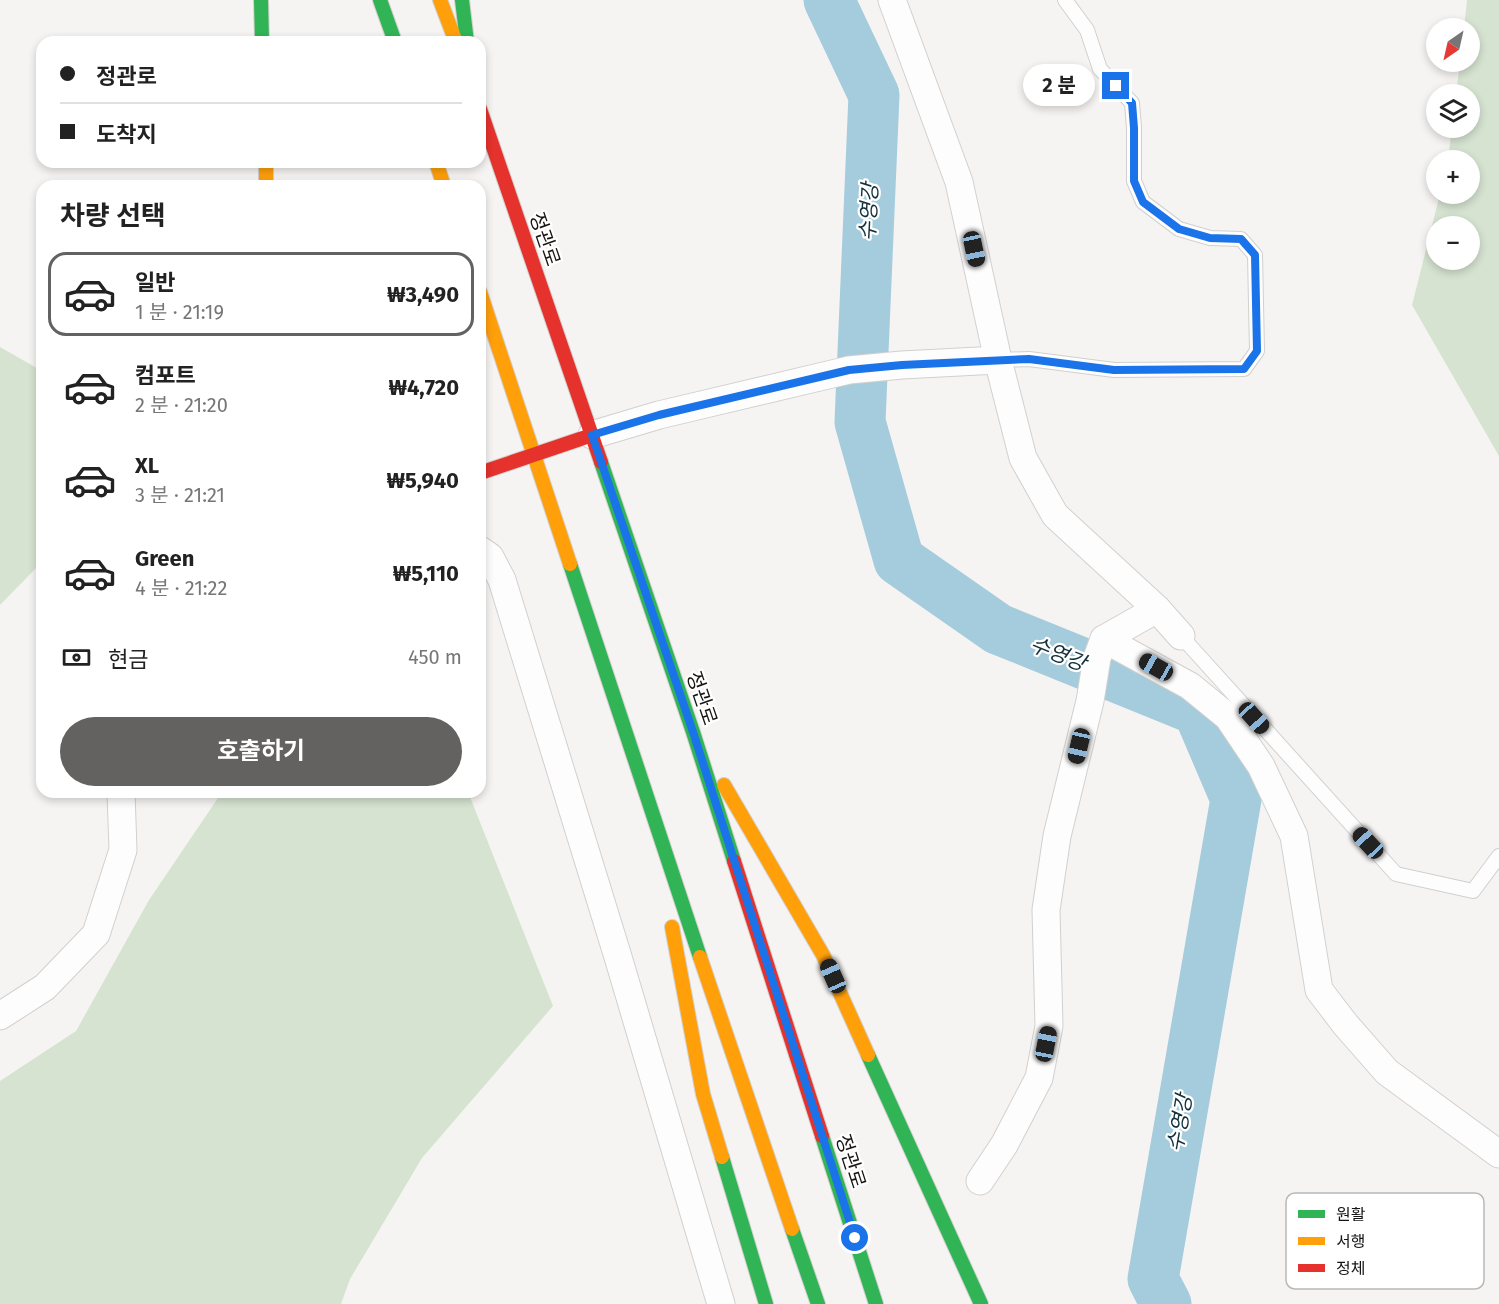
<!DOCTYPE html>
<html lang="ko">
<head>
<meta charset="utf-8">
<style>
  :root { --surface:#fff; --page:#f2f2f2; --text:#222; --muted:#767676; --line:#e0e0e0; --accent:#646261 }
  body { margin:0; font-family:"Fira Sans","Noto Sans KR",sans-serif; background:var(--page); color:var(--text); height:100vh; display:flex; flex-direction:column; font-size:22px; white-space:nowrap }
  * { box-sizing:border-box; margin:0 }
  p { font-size:20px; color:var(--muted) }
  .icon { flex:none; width:33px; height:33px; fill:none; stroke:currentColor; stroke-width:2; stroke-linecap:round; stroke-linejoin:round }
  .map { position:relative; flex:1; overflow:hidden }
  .sheet { position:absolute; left:36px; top:180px; width:450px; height:618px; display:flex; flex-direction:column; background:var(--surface); border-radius:18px; box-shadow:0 3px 9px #0003 }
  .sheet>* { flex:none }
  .hud { position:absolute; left:36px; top:36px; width:450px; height:132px; border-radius:18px; box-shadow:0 3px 9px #0003; display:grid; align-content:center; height:132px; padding:0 24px; background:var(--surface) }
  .needle { width:39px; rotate:214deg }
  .controls { position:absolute; left:1426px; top:18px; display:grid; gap:12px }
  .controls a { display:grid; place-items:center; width:54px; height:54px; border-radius:50%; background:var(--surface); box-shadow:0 3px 9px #0003; font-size:30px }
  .end { position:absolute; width:27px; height:27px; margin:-14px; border:8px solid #1a73e8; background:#fff; box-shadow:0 0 0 3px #fff }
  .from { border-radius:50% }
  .bubble { position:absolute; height:42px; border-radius:21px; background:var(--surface); box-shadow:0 3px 9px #0003; font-size:20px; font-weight:700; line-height:42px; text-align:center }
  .car { position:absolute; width:18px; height:36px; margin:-18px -9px; border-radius:8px; box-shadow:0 0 4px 2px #0007; background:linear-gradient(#222 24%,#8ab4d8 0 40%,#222 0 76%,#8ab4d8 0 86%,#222 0) }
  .hud b { display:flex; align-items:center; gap:21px; height:57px; font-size:22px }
  .hud b+b { border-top:2px solid var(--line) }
  .hud i { width:15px; height:15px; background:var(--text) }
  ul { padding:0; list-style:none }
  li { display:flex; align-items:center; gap:18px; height:84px; margin:0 12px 9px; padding:0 12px; border:3px solid transparent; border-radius:18px }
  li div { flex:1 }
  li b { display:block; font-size:22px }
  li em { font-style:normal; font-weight:700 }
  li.selected { border-color:var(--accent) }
  li>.icon { width:54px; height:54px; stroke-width:1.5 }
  h2 { padding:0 24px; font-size:27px; line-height:72px }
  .pay { display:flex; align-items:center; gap:15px; height:66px; padding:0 24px; font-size:22px }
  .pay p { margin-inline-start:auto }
  .primary-button { display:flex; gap:12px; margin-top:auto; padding:12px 24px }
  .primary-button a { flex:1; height:69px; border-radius:36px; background:var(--accent); color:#fff; font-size:24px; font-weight:700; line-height:69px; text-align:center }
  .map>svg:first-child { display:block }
  .green { fill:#d6e3d1; fill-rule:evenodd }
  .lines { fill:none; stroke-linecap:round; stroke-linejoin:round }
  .river { stroke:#a5ccdc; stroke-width:51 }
  .lane-casing { stroke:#d2d0ce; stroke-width:16 }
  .street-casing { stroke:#d2d0ce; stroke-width:29 }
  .fast-casing { stroke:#d2d0ce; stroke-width:16 }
  .slow-casing { stroke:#d2d0ce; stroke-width:16 }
  .jam-casing { stroke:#d2d0ce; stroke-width:16 }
  .lane { stroke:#fefdfd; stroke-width:14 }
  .street { stroke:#fefdfd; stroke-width:27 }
  .fast { stroke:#30b455; stroke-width:14 }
  .slow { stroke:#ff9f0a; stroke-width:14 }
  .jam { stroke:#e5322d; stroke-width:14 }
  .route { stroke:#1a73e8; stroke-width:8 }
  .labels { text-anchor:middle; stroke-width:4.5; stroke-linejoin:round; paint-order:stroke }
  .street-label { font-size:20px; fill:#161413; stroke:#fff }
  .water-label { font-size:21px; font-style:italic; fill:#14303b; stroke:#fff }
  .key { fill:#fff; stroke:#b9b8b8; stroke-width:1.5 }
  .key-label { font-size:16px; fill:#161413 }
</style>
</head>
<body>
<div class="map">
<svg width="1499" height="1304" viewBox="0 0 1499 1304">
  <rect width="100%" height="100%" fill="#f6f4f2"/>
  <g class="green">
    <path d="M 1467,0 L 1499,0 L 1499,456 L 1412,305 L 1440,194 L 1470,194 L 1470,160 L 1448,160 L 1452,128 L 1470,128 L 1470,94 L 1456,94 L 1460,62 L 1470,62 L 1470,28 L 1464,28 ZM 1437,226 L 1470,226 L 1470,260 L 1437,260 Z"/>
    <path d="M 0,347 L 42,371 L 42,562 L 0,605 Z"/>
    <path d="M 222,792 L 468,792 L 553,1006 L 422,1158 L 350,1279 L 341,1304 L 0,1304 L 0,1081 L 76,1031 L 149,900 Z"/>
  </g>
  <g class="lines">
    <path class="river" d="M 829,0 L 874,95 L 860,422 L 899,560 L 998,629 L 1198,710 L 1236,799 L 1153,1279 L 1166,1304"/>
    <g class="lane-casing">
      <g id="lane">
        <path d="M 998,360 L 1029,359 L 1114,370 L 1244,369 L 1257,351 L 1255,255 L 1241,239 L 1210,238 L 1179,229 L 1143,202 L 1134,181 L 1134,128 L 1132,103 L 1100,69 L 1087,30 L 1065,0"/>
        <path d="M 1181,636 L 1396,874 L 1473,891 L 1499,856"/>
      </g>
    </g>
    <g class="street-casing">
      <g id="street">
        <path d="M 998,360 L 1023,458 L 1055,515 L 1157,609 L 1181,636"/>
        <path d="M 592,435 L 659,415 L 849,370 L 902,365 L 998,360 L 959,182 L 892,0"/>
        <path d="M 480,550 L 490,557 L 502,580 L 618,957 L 721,1304"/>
        <path d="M 1104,639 L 1190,686 L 1228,717 L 1261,766 L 1294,836 L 1319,990 L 1345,1024 L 1387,1072 L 1499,1154"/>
        <path d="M 0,1016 L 45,987 L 96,934 L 123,850 L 121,792"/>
        <path d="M 980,1181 L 1004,1145 L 1039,1078 L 1049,1026 L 1046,910 L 1057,836 L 1090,701 L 1097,658 L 1104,639 L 1157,609"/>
      </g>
    </g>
    <g class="fast-casing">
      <g id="fast">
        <path d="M 261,0 L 262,42"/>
        <path d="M 380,0 L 395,42"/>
        <path d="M 462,0 L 467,42"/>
        <path d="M 601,462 L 693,732 L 734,861"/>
        <path d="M 570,564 L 700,957"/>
        <path d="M 868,1055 L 981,1304"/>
        <path d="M 822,1136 L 876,1304"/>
        <path d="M 722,1157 L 766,1304"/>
        <path d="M 792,1229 L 818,1304"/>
      </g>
    </g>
    <g class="slow-casing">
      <g id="slow">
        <path d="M 440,0 L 456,42"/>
        <path d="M 266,162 L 266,186"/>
        <path d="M 436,162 L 444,186"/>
        <path d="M 480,292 L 570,564"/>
        <path d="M 724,785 L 823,955 L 868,1055"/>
        <path d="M 672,927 L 703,1094 L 722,1157"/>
        <path d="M 700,957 L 792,1229"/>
      </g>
    </g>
    <g class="jam-casing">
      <g id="jam">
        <path d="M 480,109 L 601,462"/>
        <path d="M 480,473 L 592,435"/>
        <path d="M 734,861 L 822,1136"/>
      </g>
    </g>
    <use href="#lane" class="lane"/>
    <use href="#street" class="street"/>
    <use href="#fast" class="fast"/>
    <use href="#slow" class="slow"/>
    <use href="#jam" class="jam"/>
  </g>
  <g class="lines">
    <path class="route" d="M 855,1238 L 693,732 L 592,435 L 659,415 L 849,370 L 902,365 L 1029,359 L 1114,370 L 1244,369 L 1257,351 L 1255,255 L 1241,239 L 1210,238 L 1179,229 L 1143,202 L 1134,181 L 1134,128 L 1132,103 L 1116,86"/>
  </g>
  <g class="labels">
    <g class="street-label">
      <text transform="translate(545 239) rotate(71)" y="7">정관로</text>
      <text transform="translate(702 698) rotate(71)" y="7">정관로</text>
      <text transform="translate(851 1161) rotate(72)" y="7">정관로</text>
    </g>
    <g class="water-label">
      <text transform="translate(869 212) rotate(-87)" y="7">수영강</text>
      <text transform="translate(1058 654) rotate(22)" y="7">수영강</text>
      <text transform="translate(1180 1123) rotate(-80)" y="7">수영강</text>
    </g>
  </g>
  <rect x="1286" y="1193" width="198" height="96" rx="9" class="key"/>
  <rect x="1298" y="1210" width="27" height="8" fill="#30b455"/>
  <rect x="1298" y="1237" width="27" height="8" fill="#ff9f0a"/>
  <rect x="1298" y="1264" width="27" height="8" fill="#e5322d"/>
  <g class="key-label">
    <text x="1336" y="1220">원활</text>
    <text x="1336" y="1247">서행</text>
    <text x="1336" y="1274">정체</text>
  </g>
</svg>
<div class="controls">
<a><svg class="needle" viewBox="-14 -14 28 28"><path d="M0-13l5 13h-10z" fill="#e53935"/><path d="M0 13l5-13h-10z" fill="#767676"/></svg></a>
<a><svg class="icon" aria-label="layers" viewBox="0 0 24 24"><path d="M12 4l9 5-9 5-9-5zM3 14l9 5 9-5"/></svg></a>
<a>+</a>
<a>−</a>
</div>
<i class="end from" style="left:855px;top:1238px"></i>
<i class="end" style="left:1116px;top:86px"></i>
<div class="bubble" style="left:1023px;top:64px;width:72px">2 분</div>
<i class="car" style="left:974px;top:249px;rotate:168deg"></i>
<i class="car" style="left:1156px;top:667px;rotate:299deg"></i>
<i class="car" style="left:1254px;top:718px;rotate:138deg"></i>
<i class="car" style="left:1079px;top:746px;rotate:193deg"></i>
<i class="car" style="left:1368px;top:843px;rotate:317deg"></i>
<i class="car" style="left:833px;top:976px;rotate:336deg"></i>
<i class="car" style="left:1046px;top:1044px;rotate:11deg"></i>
<div class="hud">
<b><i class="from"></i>정관로</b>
<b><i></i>도착지</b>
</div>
<section class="sheet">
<h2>차량 선택</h2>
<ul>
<li class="selected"><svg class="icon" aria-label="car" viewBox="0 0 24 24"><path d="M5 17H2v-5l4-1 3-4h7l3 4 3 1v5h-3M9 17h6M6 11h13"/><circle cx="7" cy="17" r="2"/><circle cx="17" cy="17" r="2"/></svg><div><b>일반</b><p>1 분 · 21:19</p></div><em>₩3,490</em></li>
<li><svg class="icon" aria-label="car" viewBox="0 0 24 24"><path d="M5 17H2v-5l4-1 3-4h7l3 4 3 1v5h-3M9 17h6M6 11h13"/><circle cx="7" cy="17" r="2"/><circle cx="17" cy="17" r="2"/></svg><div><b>컴포트</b><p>2 분 · 21:20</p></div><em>₩4,720</em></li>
<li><svg class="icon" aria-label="car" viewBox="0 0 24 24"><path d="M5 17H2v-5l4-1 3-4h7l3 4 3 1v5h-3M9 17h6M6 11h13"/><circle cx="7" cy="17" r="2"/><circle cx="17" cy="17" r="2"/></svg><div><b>XL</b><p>3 분 · 21:21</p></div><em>₩5,940</em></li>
<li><svg class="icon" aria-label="car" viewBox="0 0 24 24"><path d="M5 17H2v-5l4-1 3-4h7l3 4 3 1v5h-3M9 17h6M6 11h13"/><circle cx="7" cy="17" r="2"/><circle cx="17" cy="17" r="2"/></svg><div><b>Green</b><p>4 분 · 21:22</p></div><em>₩5,110</em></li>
</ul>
<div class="pay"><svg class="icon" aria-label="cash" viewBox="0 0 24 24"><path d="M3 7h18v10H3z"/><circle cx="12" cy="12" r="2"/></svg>현금<p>450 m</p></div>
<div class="primary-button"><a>호출하기</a></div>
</section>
</div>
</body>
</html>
